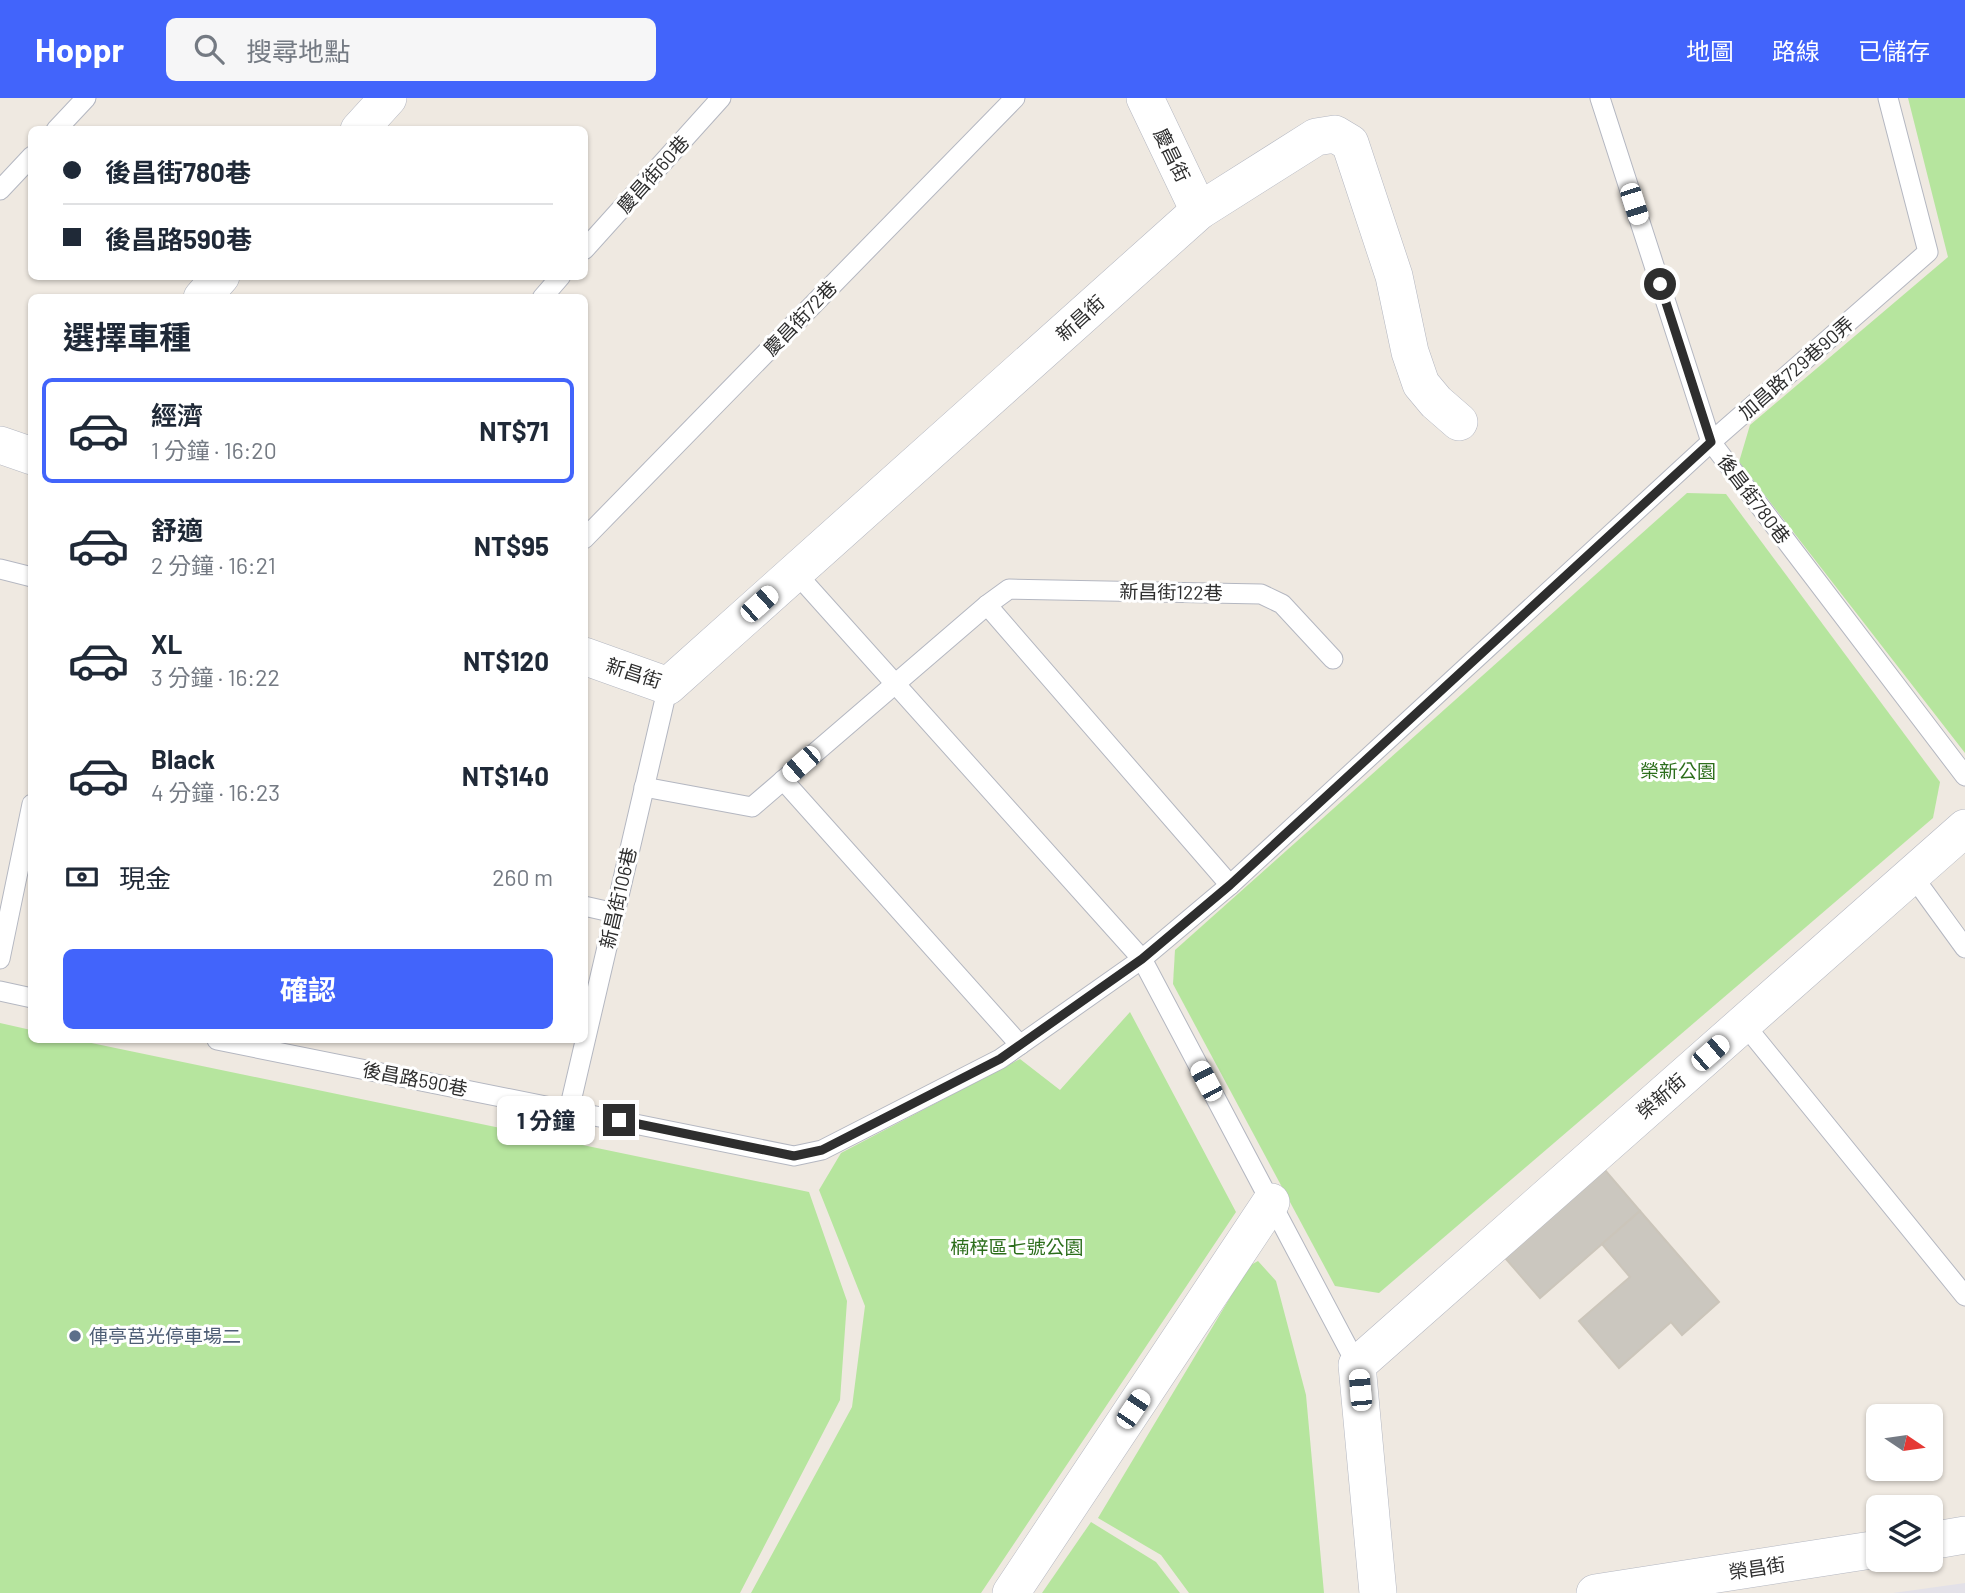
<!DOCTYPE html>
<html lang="zh-TW">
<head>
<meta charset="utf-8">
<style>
  :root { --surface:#fff; --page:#f6f6f7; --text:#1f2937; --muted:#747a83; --line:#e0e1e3; --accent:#4264fb }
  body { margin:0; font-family:Barlow,"Noto Sans TC",sans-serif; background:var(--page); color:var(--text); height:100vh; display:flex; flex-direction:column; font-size:26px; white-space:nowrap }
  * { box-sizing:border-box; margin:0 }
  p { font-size:23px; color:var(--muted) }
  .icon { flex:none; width:38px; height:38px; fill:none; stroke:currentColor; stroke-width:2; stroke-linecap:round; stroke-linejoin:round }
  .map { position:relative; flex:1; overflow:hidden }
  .sheet { position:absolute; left:28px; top:196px; width:560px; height:749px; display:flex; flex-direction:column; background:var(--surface); border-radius:10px; box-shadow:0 2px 5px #0004 }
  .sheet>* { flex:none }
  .hud { position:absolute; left:28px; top:28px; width:560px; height:154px; border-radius:10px; box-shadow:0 2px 5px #0004; display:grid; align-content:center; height:154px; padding:0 35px; background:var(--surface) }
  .needle { width:46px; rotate:103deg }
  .buttons { position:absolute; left:1866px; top:1306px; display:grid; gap:14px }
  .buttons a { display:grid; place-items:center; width:77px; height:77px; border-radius:10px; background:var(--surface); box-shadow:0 2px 5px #0004; font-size:35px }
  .end { position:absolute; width:32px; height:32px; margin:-16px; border:9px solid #2e2e2e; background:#fff; box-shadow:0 0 0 4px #fff }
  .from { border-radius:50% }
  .bubble { position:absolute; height:49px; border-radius:10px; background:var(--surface); box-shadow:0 2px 5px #0004; font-size:23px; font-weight:700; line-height:49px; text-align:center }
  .car { position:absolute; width:21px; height:42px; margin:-21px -10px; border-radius:9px; box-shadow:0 0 5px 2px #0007; background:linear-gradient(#fff 24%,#345 0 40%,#fff 0 76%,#345 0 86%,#fff 0) }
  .hud b { display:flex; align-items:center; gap:24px; height:66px; font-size:26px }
  .hud b+b { border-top:2px solid var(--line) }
  .hud i { width:18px; height:18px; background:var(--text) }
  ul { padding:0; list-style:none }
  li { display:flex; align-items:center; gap:21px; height:105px; margin:0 14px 10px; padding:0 21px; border:4px solid transparent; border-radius:10px }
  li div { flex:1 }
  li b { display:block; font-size:26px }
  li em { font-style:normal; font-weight:700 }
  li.selected { border-color:var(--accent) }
  li>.icon { width:63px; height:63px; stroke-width:1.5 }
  h2 { padding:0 35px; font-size:32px; line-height:84px }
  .pay { display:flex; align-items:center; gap:18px; height:77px; padding:0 35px; font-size:26px }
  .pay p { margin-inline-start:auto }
  .primary-button { display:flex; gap:14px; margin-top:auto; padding:14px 35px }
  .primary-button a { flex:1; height:80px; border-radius:10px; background:var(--accent); color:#fff; font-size:28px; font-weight:700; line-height:80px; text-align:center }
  header { display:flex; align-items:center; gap:42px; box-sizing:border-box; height:98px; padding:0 35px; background:var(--accent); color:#fff }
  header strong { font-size:33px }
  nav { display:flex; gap:38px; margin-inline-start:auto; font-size:24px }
  .search { width:490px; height:63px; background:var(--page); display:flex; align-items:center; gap:18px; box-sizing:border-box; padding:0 24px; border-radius:10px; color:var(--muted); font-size:26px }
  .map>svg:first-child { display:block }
  .industrial { fill:#e3e1e8 }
  .green { fill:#b6e59e }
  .building { fill:#cbc7bf; stroke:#cbc5ba; stroke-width:2 }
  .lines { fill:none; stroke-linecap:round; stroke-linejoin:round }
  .service-casing { stroke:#b4b7c1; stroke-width:21 }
  .minor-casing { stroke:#b4b7c1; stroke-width:38 }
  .service { stroke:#fff; stroke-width:19 }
  .minor { stroke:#fff; stroke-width:37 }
  .route { stroke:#2e2e2e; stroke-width:9 }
  .service-dot { fill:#5c6f8a; stroke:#fff; stroke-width:2.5 }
  .labels { text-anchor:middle; stroke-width:6; stroke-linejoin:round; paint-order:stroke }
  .street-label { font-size:19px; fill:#2e2e2e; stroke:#fff }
  .park-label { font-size:19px; fill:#2c6e1b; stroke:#fff }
  .service-label { font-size:19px; fill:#4e5e75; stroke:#fff; text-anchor:start }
</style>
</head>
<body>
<header>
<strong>Hoppr</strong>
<div class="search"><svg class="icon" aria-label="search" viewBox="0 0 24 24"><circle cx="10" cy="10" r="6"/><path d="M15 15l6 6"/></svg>搜尋地點</div>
<nav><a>地圖</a><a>路線</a><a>已儲存</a></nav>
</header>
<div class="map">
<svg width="1965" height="1495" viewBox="0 0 1965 1495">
  <rect width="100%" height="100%" fill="#efe9e1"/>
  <path class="industrial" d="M 1965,1485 L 1965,1495 L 1893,1495 Z"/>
  <g class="green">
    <path d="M 1908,0 L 1965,0 L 1965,655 L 1739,364 L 1750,327 L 1948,159 Z"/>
    <path d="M 1687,395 L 1726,396 L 1940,684 L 1933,720 L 1379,1195 L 1335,1188 L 1173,886 L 1175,852 Z"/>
    <path d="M 1130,914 L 1236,1114 L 981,1495 L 751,1495 L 852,1309 L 865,1208 L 819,1092 L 841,1055 L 1020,961 L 1060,992 Z"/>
    <path d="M 0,925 L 31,932 L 32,942 L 77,942 L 809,1094 L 847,1203 L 840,1302 L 740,1495 L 0,1495 Z"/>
    <path d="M 1258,1163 L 1276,1183 L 1306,1297 L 1324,1495 L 1189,1495 L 1161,1457 L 1098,1420 L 1249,1168 Z"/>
    <path d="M 1091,1424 L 1156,1464 L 1180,1495 L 1042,1495 Z"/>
  </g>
  <g class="building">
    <path d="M 1586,1050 L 1640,1113 L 1540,1200 L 1486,1138 Z"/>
    <path d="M 1640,1113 L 1719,1204 L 1682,1237 L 1671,1224 L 1619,1270 L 1579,1223 L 1630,1179 L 1602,1146 Z"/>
  </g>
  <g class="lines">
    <g class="service-casing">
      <g id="service">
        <path d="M 1600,0 L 1711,344 L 1965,678"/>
        <path d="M 56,32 L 86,0"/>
        <path d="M 0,92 L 32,58"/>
        <path d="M 584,152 L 721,0"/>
        <path d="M 542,200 L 561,178"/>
        <path d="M 584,441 L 1015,0"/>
        <path d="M 0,471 L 32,479"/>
        <path d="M 795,474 L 1142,861 L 1357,1267"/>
        <path d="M 987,507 L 1230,787"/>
        <path d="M 783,682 L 1020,947"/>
        <path d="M 644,689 L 752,709 L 987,507 L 1009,491 L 1261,496 L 1282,506 L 1333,561"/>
        <path d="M 1912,777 L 1965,850"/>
        <path d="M 584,808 L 615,815"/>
        <path d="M 0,861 L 32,706"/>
        <path d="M 0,893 L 32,900"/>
        <path d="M 1744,926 L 1965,1198"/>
        <path d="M 217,942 L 794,1058 L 822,1052 L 1000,961 L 1142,861 L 1230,787 L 1711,344 L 1928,154 L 1888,0"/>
        <path d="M 569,1012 L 668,588"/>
      </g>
    </g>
    <g class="minor-casing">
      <g id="minor">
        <path d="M 1145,0 L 1199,113"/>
        <path d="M 359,32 L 388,0"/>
        <path d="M 202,200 L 221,178"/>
        <path d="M 0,347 L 32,358"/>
        <path d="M 584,558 L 668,588 L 1199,113 L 1316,39 L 1335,36 L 1350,45 L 1394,178 L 1410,254 L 1421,286 L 1436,304 L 1459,324"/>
        <path d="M 1930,1443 L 1965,1437"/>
        <path d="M 1011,1495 L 1271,1104"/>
        <path d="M 1378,1495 L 1357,1267 L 1965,730"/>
        <path d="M 1595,1495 L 1878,1451"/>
      </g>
    </g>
    <use href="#service" class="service"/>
    <use href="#minor" class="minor"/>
  </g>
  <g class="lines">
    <path class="route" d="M 619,1022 L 794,1058 L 822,1052 L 1000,961 L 1142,861 L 1230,787 L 1711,344 L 1660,186"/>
  </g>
  <circle class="service-dot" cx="75" cy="1238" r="7"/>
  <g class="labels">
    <g class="street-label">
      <text transform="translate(1172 57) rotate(64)" y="7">慶昌街</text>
      <text transform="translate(653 76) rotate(-48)" y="7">慶昌街60巷</text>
      <text transform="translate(800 220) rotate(-46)" y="7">慶昌街72巷</text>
      <text transform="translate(1080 220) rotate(-42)" y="7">新昌街</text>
      <text transform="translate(1796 270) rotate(-41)" y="7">加昌路729巷90弄</text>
      <text transform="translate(1754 401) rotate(53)" y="7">後昌街780巷</text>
      <text transform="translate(1171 494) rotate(1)" y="7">新昌街122巷</text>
      <text transform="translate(634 575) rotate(18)" y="7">新昌街</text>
      <text transform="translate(618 800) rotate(-77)" y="7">新昌街106巷</text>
      <text transform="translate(415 981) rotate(11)" y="7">後昌路590巷</text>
      <text transform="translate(1661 998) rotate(-41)" y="7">榮新街</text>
      <text transform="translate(1757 1470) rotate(-9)" y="7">榮昌街</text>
    </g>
    <g class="park-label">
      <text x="1678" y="680">榮新公園</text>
      <text x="1017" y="1156">楠梓區七號公園</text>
    </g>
    <g class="service-label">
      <text x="89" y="1245">俥亭莒光停車場二</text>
    </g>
  </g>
</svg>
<div class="buttons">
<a><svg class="needle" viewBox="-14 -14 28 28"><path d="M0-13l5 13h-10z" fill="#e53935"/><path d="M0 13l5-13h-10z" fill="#747a83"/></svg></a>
<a><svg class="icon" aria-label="layers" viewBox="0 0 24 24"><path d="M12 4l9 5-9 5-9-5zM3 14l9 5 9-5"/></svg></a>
</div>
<i class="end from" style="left:1660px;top:186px"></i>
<i class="end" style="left:619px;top:1022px"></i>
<div class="bubble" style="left:497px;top:998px;width:98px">1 分鐘</div>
<i class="car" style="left:1634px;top:106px;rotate:162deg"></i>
<i class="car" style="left:759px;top:506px;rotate:48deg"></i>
<i class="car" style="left:801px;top:666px;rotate:229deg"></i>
<i class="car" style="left:1710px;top:955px;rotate:49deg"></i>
<i class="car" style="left:1206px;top:983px;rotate:332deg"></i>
<i class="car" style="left:1360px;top:1292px;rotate:355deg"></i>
<i class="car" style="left:1133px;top:1311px;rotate:34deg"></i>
<div class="hud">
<b><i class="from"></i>後昌街780巷</b>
<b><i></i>後昌路590巷</b>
</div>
<section class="sheet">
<h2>選擇車種</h2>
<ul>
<li class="selected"><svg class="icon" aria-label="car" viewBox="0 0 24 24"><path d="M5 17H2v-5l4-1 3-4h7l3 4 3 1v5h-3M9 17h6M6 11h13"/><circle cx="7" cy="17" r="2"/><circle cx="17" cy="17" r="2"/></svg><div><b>經濟</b><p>1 分鐘 · 16:20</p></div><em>NT$71</em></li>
<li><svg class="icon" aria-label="car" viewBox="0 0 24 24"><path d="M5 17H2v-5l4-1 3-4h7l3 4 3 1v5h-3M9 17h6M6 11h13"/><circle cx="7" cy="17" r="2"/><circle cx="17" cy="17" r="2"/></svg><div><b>舒適</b><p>2 分鐘 · 16:21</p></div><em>NT$95</em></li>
<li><svg class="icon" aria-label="car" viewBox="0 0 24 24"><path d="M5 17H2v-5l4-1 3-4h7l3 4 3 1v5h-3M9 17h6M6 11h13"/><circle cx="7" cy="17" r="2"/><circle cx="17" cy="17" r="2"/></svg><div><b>XL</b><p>3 分鐘 · 16:22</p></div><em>NT$120</em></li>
<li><svg class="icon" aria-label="car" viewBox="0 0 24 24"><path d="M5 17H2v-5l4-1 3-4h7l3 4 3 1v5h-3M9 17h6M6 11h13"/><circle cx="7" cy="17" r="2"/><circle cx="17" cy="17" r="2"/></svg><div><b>Black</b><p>4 分鐘 · 16:23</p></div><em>NT$140</em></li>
</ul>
<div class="pay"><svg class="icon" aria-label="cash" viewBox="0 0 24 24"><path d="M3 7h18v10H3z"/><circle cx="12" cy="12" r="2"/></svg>現金<p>260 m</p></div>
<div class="primary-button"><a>確認</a></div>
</section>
</div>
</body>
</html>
